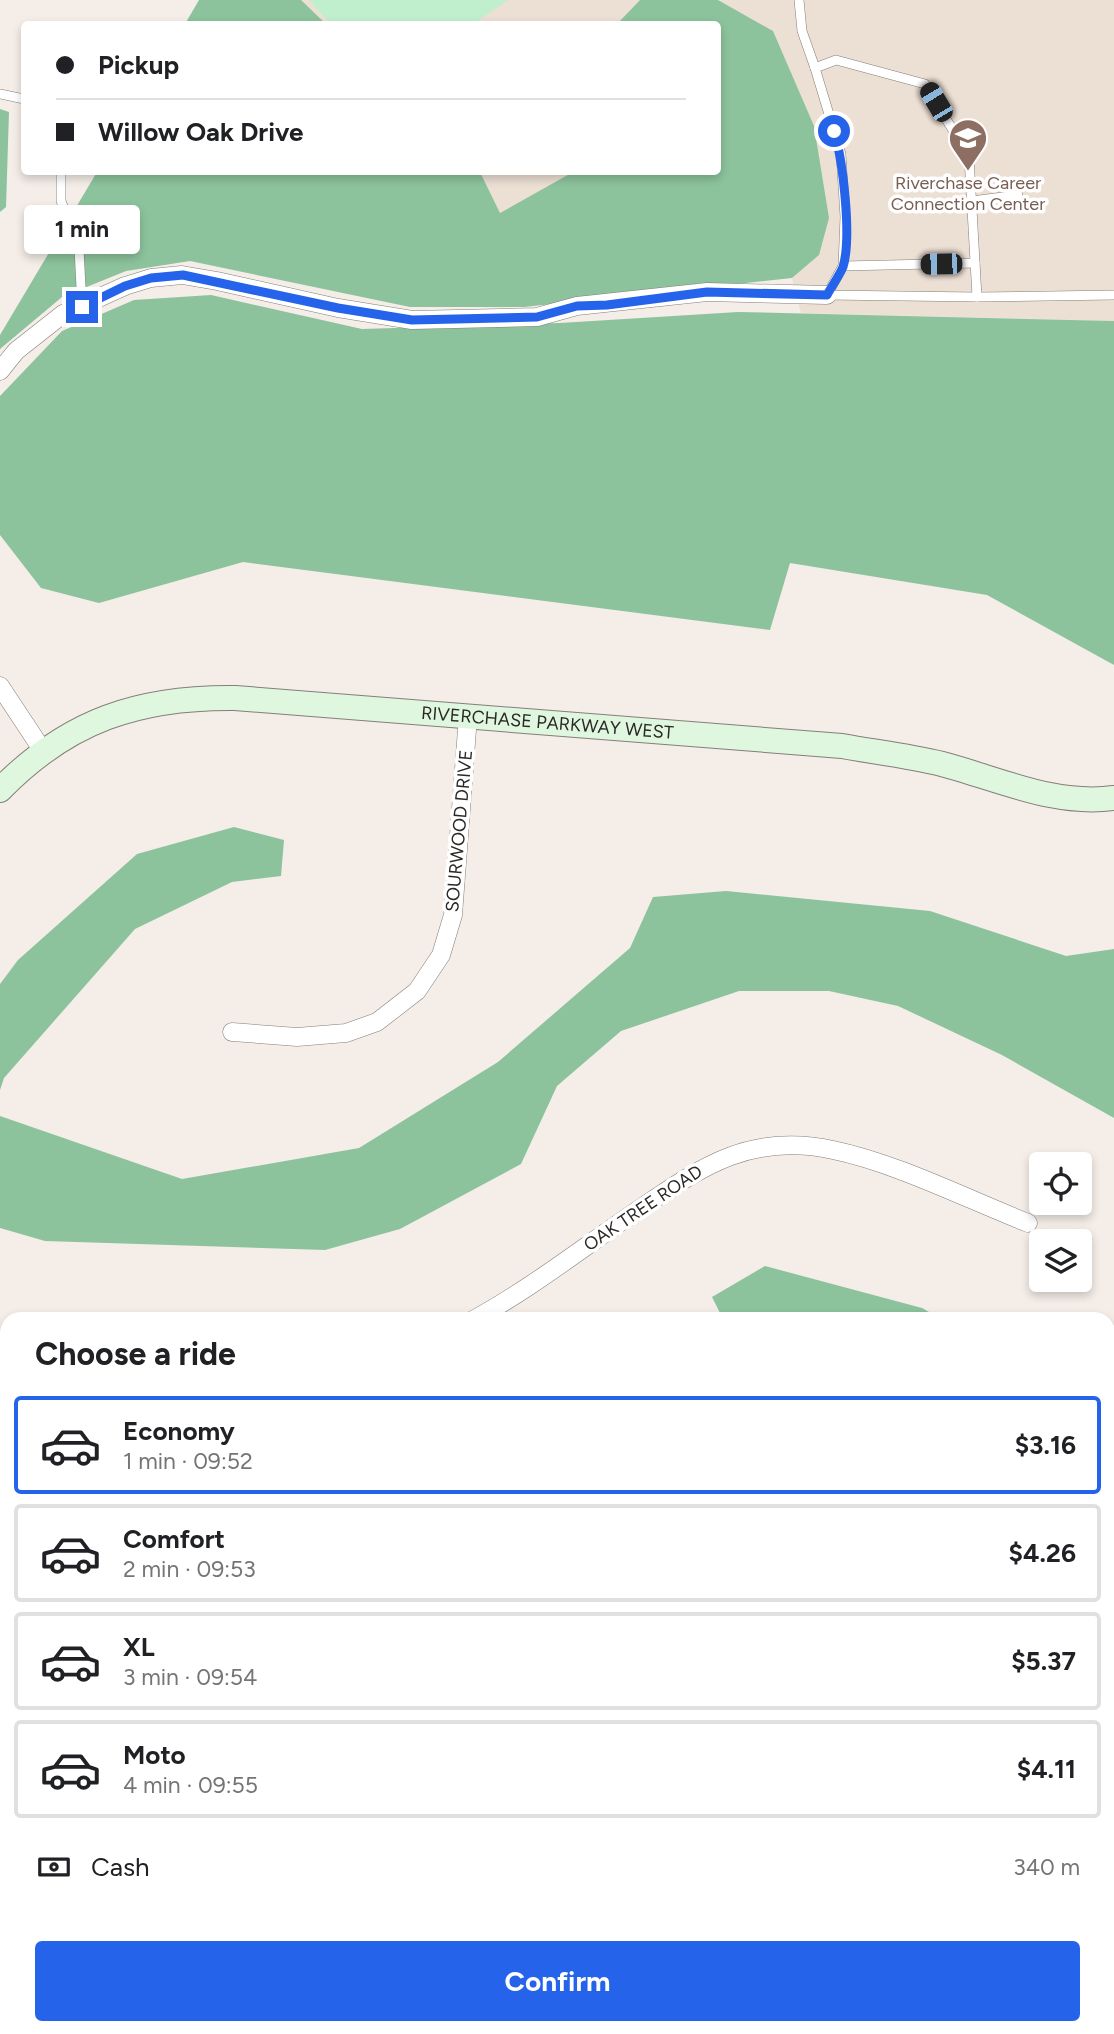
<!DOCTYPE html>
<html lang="en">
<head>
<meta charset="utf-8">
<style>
  :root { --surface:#fff; --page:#f6f6f6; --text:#202124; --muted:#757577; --line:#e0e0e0; --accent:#2563eb }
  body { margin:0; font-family:Figtree,sans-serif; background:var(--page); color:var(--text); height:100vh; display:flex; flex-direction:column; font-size:26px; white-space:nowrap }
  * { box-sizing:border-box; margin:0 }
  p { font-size:23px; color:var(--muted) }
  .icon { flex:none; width:38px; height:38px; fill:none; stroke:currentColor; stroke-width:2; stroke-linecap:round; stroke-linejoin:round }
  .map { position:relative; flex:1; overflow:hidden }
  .side { position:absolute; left:0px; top:1312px; width:1115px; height:723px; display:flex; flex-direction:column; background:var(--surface); border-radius:21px 21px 0 0; box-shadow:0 4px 10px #0003 }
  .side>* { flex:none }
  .hud { position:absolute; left:21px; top:21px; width:700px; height:154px; border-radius:7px; box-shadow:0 4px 10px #0003; display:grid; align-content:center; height:154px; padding:0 35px; background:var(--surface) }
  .fabs { position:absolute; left:1029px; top:1152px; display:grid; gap:14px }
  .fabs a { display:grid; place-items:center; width:63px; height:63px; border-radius:7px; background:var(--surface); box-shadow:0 4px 10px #0003; font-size:35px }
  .end { position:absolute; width:32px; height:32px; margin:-16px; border:9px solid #2563eb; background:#fff; box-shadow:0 0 0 4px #fff }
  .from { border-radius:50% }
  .bubble { position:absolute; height:49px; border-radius:7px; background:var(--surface); box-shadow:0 4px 10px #0003; font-size:23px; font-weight:700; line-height:49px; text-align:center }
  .car { position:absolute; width:21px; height:42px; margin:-21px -10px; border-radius:9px; box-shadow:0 0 5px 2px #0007; background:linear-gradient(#222 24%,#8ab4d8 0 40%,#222 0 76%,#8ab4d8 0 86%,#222 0) }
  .hud b { display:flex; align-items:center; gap:24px; height:66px; font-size:26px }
  .hud b+b { border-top:2px solid var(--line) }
  .hud i { width:18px; height:18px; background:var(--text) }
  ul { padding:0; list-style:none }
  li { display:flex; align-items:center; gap:21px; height:98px; margin:0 14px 10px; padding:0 21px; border:4px solid var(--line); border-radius:7px }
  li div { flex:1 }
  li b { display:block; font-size:26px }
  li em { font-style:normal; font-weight:700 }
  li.current { border-color:var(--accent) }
  li>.icon { width:63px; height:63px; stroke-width:1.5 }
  h2 { padding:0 35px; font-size:32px; line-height:84px }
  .pay { display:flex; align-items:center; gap:18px; height:77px; padding:0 35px; font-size:26px }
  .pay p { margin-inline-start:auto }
  .primary-button { display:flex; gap:14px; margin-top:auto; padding:14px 35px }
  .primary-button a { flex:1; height:80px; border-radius:7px; background:var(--accent); color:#fff; font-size:28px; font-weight:700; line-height:80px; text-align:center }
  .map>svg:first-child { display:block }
  .built { fill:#ecdfd4 }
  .green { fill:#bfefcc }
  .forest { fill:#8cc39c }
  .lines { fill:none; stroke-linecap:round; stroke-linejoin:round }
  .lane-casing { stroke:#847e79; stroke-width:10 }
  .street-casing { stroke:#847e79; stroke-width:19 }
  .secondary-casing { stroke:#847e79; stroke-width:26 }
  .lane { stroke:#fff; stroke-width:9 }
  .street { stroke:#fff; stroke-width:18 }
  .secondary { stroke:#dff7df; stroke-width:24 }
  .route { stroke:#2563eb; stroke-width:9 }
  .labels { text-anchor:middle; stroke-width:7; stroke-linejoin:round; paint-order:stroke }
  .education-label { font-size:18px; fill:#785e54; stroke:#fff }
  .street-label { font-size:18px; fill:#2b2826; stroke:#fff }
</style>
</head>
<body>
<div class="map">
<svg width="1114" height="2034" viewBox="0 0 1114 2034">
  <rect width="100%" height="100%" fill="#f4ede8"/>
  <g class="built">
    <path d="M 301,0 L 640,0 L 617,24 L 326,24 Z"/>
    <path d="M 718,0 L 1114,0 L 1114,321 L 801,313 L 792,278 L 819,255 L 773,31 Z"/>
    <path d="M 480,172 L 573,172 L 500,213 Z"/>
  </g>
  <g class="green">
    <path d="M 309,0 L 508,0 L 473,24 L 331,24 Z"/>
    <path d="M 1108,1596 L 1114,1597 L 1114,1721 L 1108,1724 Z"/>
  </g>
  <g class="forest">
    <path d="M 199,0 L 301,0 L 326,24 L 185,24 Z"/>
    <path d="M 640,0 L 718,0 L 773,31 L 814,126 L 829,218 L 819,255 L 792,278 L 524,307 L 410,307 L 190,261 L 126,271 L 62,297 L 0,349 L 0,335 L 97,172 L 480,172 L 500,213 L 573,172 L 718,172 L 718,24 L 617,24 Z"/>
    <path d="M 0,109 L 9,112 L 6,207 L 0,212 Z"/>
    <path d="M 211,295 L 362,329 L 560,323 L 738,312 L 1114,321 L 1114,665 L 987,595 L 790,563 L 770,630 L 243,562 L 99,603 L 41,588 L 0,535 L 0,396 L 62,331 L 134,300 Z"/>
    <path d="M 234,827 L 284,840 L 281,876 L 232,882 L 135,929 L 4,1078 L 0,1090 L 0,984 L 18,960 L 137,854 Z"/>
    <path d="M 726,891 L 930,911 L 1066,956 L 1114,949 L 1114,1118 L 1002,1055 L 898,1006 L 829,991 L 739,991 L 621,1031 L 557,1086 L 521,1164 L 400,1229 L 325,1250 L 45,1241 L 0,1228 L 0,1116 L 182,1179 L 359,1148 L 498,1062 L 630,948 L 653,897 Z"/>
    <path d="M 765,1266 L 922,1308 L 941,1319 L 723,1319 L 712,1297 Z"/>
    <path d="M 1114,1371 L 1114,1693 L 1108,1693 L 1108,1380 Z"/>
    <rect x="0" y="1468" width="7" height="173"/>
    <path d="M 1114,1721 L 1114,2034 L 745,2034 L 750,2028 L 1108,2028 L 1108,1724 Z"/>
    <path d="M 624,2028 L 714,2028 L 709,2034 L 619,2034 Z"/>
  </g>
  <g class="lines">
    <g class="lane-casing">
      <g id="lane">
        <path d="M 799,0 L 802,31 L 815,68"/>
        <path d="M 836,60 L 925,84 L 969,157 L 977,297 L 827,295 L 843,266 L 845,217 L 841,154 L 815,68 Z"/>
        <path d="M 0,94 L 24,99"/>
        <path d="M 61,172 L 61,201 L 79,249 L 82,306"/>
        <path d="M 972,201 L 1018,195"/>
        <path d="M 843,266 L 975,263"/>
        <path d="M 977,297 L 1114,295"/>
        <path d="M 725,2034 L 730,2028"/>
      </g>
    </g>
    <g class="street-casing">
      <g id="street">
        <path d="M 0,371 L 16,351 L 63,314 L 125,286 L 151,278 L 182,275 L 217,281 L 338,308 L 412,320 L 537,317 L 577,306 L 707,292 L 827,295"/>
        <path d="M 0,686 L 43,751"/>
        <path d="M 232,1032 L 297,1037 L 346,1033 L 377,1022 L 417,991 L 441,955 L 453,915 L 468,716"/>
        <path d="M 473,1320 C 528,1290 577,1252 628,1217 C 696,1171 746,1131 833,1150 C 896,1163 967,1199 1028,1223"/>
        <path d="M 0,1348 L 7,1348"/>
        <path d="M 0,1738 L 7,1738"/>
        <path d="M 0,2010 L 7,2013"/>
        <path d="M 37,2028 L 47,2034"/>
        <path d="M 227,2034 L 232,2028"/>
      </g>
    </g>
    <g class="secondary-casing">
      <g id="secondary">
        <path id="s1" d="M 0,790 C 68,720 139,697 235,698 L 842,746 C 875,752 909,756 942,764 C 999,779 1054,806 1114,798"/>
      </g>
    </g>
    <use href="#lane" class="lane"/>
    <use href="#street" class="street"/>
    <use href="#secondary" class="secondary"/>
  </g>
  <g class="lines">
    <path class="route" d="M 82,307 L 125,286 L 151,278 L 183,275 L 338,308 L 412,320 L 537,317 L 577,306 L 607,305 L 707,292 L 827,295 C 832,286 839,276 843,267 C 852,237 843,161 834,131"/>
  </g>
  <defs>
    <g id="school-pin" transform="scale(2.0125)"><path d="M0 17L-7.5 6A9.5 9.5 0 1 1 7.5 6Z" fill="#8d6e63" stroke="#fff"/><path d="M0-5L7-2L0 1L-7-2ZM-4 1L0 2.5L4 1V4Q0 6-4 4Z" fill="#fff"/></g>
  </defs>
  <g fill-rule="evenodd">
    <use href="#school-pin" x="968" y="138"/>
  </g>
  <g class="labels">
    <g class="education-label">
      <text x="968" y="189">Riverchase Career<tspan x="968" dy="21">Connection Center</tspan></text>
    </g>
    <g class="street-label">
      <text dy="6" stroke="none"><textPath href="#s1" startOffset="574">RIVERCHASE PARKWAY WEST</textPath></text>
      <text transform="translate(459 831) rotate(-85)" y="6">SOURWOOD DRIVE</text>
      <text transform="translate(643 1208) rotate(-34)" y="6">OAK TREE ROAD</text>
    </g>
  </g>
</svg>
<div class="fabs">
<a><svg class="icon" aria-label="locate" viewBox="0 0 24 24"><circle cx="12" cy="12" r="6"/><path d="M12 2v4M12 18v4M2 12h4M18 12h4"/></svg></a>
<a><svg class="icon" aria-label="layers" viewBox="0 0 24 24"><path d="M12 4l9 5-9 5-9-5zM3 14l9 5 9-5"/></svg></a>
</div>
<i class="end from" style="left:834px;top:131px"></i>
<i class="end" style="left:82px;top:307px"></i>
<div class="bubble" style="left:24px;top:205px;width:116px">1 min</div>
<i class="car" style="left:936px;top:102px;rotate:329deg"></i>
<i class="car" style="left:941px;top:264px;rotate:269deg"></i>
<div class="hud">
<b><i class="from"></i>Pickup</b>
<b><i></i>Willow Oak Drive</b>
</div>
<section class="side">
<h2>Choose a ride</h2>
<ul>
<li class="current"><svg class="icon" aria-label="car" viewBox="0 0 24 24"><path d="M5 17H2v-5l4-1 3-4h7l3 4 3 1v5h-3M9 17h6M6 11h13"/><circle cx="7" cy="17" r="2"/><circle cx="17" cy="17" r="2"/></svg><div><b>Economy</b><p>1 min · 09:52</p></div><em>$3.16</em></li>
<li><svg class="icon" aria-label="car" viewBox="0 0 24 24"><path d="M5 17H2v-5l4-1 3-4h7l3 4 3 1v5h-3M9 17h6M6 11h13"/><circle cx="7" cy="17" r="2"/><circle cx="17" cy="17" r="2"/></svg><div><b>Comfort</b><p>2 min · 09:53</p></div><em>$4.26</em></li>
<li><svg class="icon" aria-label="car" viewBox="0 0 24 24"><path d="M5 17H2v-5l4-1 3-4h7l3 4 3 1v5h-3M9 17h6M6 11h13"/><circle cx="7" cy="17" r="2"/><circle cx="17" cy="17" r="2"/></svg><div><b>XL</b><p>3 min · 09:54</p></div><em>$5.37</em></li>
<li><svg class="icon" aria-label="car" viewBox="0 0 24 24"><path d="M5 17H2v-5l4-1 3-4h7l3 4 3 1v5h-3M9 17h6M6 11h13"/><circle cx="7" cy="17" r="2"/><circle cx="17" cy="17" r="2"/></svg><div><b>Moto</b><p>4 min · 09:55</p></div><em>$4.11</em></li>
</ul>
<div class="pay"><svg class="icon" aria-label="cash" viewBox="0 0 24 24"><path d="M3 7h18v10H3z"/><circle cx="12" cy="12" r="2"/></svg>Cash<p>340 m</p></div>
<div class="primary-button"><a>Confirm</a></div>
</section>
</div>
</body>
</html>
